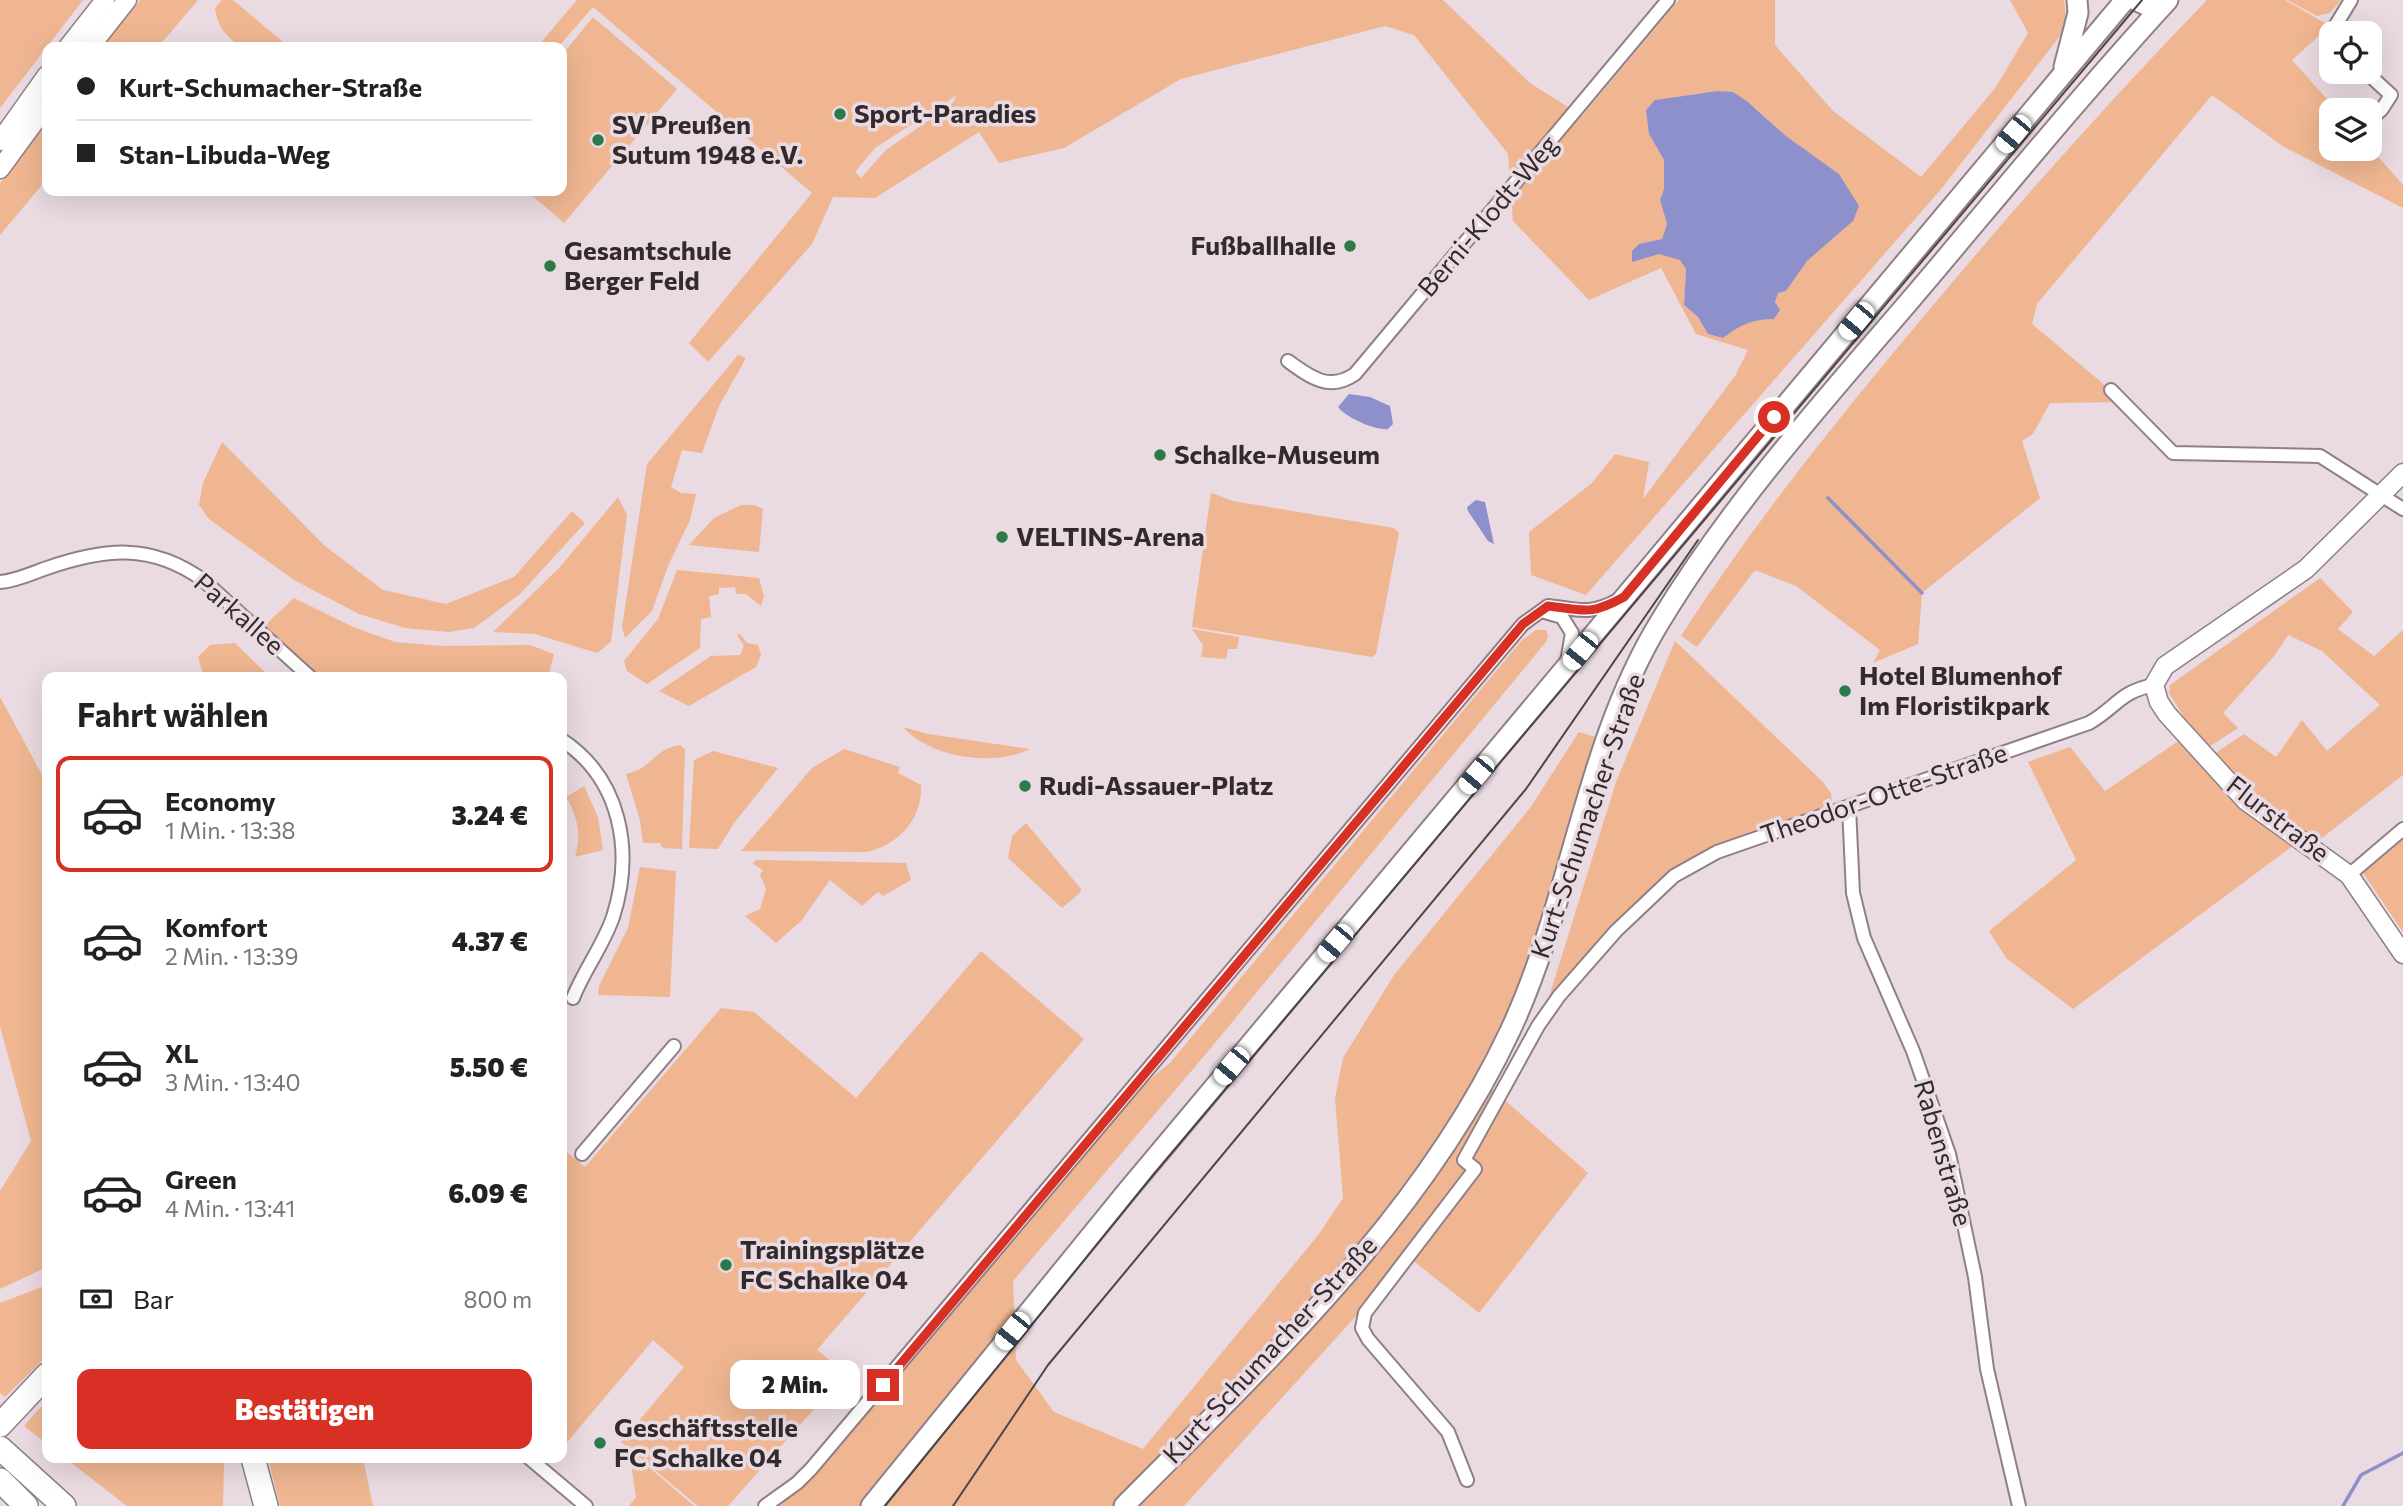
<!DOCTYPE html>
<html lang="de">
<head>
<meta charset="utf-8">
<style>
  :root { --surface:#fff; --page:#f6f6f6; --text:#222; --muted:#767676; --line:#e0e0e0; --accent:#d93025 }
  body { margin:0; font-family:Commissioner,sans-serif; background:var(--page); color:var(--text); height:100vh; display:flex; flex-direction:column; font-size:26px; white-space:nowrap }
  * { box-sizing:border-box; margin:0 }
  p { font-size:23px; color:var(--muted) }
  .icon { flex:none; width:38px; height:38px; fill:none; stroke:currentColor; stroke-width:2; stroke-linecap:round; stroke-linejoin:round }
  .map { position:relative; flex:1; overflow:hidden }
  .panel { position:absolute; left:42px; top:672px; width:525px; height:791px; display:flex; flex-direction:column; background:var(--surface); border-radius:14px; box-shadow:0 7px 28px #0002 }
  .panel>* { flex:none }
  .hud { position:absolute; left:42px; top:42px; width:525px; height:154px; border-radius:14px; box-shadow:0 7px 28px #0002; display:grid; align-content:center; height:154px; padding:0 35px; background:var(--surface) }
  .buttons { position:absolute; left:2319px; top:21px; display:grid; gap:14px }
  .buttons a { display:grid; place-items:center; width:63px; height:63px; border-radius:14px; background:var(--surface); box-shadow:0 7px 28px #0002; font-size:35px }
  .end { position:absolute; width:32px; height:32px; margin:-16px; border:9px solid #d93025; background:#fff; box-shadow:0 0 0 4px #fff }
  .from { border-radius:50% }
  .bubble { position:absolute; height:49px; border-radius:14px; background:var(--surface); box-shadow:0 7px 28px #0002; font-size:23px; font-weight:800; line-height:49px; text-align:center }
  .car { position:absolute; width:21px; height:42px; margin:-21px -10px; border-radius:9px; box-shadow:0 0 5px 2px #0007; background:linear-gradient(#fff 24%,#345 0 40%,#fff 0 76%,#345 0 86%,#fff 0) }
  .hud b { display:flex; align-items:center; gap:24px; height:66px; font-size:26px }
  .hud b+b { border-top:2px solid var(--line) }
  .hud i { width:18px; height:18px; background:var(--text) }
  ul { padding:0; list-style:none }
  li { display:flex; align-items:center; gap:21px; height:116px; margin:0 14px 10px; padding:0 21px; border:4px solid transparent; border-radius:14px }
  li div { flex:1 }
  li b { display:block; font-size:26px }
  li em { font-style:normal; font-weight:800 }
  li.on { border-color:var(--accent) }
  li>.icon { width:63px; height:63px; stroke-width:1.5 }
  h2 { padding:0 35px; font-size:32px; line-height:84px }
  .pay { display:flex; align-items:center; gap:18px; height:77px; padding:0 35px; font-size:26px }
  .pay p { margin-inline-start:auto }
  .button { display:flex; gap:14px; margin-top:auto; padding:14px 35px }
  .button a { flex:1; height:80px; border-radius:14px; background:var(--accent); color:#fff; font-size:28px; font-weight:800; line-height:80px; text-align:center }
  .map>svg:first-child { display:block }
  .green { fill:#efb691; fill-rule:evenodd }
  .water { fill:#8e90cc }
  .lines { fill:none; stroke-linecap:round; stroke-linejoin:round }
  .stream { stroke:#8e90cc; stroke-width:3.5 }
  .street-casing { stroke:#8f8087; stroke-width:16 }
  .secondary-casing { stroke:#8f8087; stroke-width:21 }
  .primary-casing { stroke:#8f8087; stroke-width:23 }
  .highway-casing { stroke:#8f8087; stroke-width:26 }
  .street { stroke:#fff; stroke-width:12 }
  .secondary { stroke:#fff; stroke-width:18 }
  .primary { stroke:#fff; stroke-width:19 }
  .highway { stroke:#fff; stroke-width:23 }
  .tram { stroke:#4d4548; stroke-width:2 }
  .route { stroke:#d93025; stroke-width:9 }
  .poi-dot { fill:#2a7a4a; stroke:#eadae1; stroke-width:2.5 }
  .labels { text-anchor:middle; stroke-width:7; stroke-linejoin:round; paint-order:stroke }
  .poi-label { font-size:26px; font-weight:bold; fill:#312b2d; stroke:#eadae1; text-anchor:start }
  .street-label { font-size:26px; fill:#312b2d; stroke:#eadae1 }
</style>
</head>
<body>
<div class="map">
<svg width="2403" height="1506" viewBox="0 0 2403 1506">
  <rect width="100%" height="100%" fill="#eadae1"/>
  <g class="green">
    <path d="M 0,0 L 83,0 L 0,108 Z"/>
    <path d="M 140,0 L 198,0 L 158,47 L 102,47 Z"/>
    <path d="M 222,0 L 233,0 L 289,47 L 240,47 C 225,34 218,28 215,8 Z"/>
    <path d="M 577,0 L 1443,0 L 1530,83 L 1582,116 L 1679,0 L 1775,0 L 1775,45 L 1833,111 L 1921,177 L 1996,87 L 2028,33 L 2010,0 L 2064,0 L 2067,27 L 1942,188 L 1586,595 L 1531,575 L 1529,532 L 1592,483 L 1615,454 L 1649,462 L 1643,499 L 1735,376 L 1748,350 L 1696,334 L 1661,268 L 1589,300 L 1513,221 L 1508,154 L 1414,35 L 1385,26 L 1181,79 L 1064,148 L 999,163 L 979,132 L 875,198 L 833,197 L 812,244 L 708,362 L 689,343 L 812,193 L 593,7 L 558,47 L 537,47 ZM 1717,91 C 1747,93 1763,117 1785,135 C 1802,149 1822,161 1839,174 L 1836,236 L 1806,261 L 1786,291 L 1778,293 C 1773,313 1757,316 1741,324 C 1735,327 1729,334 1723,338 L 1708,334 L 1698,317 L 1684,305 L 1686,269 L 1680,259 L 1639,244 L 1662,239 L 1667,224 L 1660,200 L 1664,189 L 1664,160 L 1649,134 L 1655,100 ZM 957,95 L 952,104 L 886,150 L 861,178 L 855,172 L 875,148 Z"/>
    <path d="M 2207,0 L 2285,0 L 2330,26 L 2292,60 L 2337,110 L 2331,110 L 2331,149 L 2370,147 L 2403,185 L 2403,208 L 2284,147 L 2212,95 L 2037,304 L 2032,324 L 2125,402 L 2050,403 L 2033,434 L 2022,441 L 2040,498 L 1922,593 L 1918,644 L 1873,663 L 1880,650 L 1796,586 L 1755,570 L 1697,647 L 1681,636 C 1757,518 1845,410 1935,303 C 2022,199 2112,98 2207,0 Z"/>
    <path d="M 2287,0 L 2341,0 L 2330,13 L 2317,16 Z"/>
    <path d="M 593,17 L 677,89 L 564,223 L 527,191 L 562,191 L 562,55 Z"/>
    <path d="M 47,120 L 47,179 L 0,235 L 0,184 Z"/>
    <path d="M 738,355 L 746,358 L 719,406 L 702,453 L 682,450 L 671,487 L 681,493 L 696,494 L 690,520 L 668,566 L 652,611 L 625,638 L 622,627 L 647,464 Z"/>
    <path d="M 222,442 L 325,546 L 383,590 L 446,604 L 514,577 L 572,511 L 585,523 L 520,594 L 474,628 L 449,632 L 405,628 L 359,614 L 294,580 L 209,519 L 199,505 L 203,483 Z"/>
    <path d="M 1211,493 L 1233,501 L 1394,528 L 1399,533 L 1376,654 L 1372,657 L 1192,627 Z"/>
    <path d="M 618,497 L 627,515 L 611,642 L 597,653 L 535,634 L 493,632 L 559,568 Z"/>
    <path d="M 741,505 L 755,505 L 763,509 L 759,552 L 689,545 L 714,518 Z"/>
    <path d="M 677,570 L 759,578 L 764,597 L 761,606 L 746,594 L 736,594 L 735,587 L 719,588 L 719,594 L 709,596 L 711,617 L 701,619 L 700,648 L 647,684 L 627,671 L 624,661 L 658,619 Z"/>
    <path d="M 2320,578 L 2353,612 L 2338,629 L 2374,656 L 2403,630 L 2403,775 L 2318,841 L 2309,834 L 2073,1009 L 2006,958 L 1989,931 L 2076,860 L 2028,762 L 2070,747 L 2105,791 L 2180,740 L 2202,762 L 2244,734 L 2276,757 L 2302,720 L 2327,751 L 2380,705 L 2322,651 L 2288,635 L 2275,655 L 2223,713 L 2238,728 L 2209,747 L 2187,722 L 2169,693 L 2170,685 Z"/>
    <path d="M 294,598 L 353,627 L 395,642 L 442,646 L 530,645 L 554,654 L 548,677 L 321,677 L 264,626 Z"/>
    <path d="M 1192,629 L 1239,637 L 1237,649 L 1228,649 L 1226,659 L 1201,657 L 1203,645 Z"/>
    <path d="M 1536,630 L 1546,630 L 1548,636 L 1546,642 L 1205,1055 L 1013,1281 L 1016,1360 L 1054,1412 L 1143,1449 L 1319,1234 L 1343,1198 L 1335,1098 L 1343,1058 L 1394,975 L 1530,808 L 1579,732 L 1599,738 L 1563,860 L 1506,1020 L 1476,1075 L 1588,1173 L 1479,1313 L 1406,1255 L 1356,1316 L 1184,1506 L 761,1506 L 797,1485 L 1129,1096 L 1170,1063 L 1521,641 Z"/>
    <path d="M 740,634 L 747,643 L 758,645 L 761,655 L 756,667 L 689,706 L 659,691 L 711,656 L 740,655 L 744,646 L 737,635 Z"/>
    <path d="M 1675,641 L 1822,781 L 1831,793 L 1832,803 L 1827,809 L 1716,849 L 1614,929 L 1548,1000 L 1616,782 Z"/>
    <path d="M 235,643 L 270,677 L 204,677 L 198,657 L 210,645 Z"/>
    <path d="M 0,697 L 47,784 L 47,1267 L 0,1289 L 0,1191 L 31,1141 L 0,1026 Z"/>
    <path d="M 903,727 L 928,734 L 1030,749 C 993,767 931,758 903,727 Z"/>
    <path d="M 680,745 L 685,749 L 682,849 L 663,848 L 660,843 L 643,843 L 640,820 L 626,774 C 652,769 655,748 680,745 Z"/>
    <path d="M 844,749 L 900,767 L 898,773 L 921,785 C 923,818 899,845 867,852 L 741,851 L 812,768 Z"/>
    <path d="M 713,751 L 778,768 L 734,823 L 718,849 L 689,848 L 694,760 Z"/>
    <path d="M 584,786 L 598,817 L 603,850 L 575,857 C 582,834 577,816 566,797 Z"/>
    <path d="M 1026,823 L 1081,889 L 1080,893 L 1062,908 L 1008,858 L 1012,836 Z"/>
    <path d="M 2403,835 L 2403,932 L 2361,870 Z"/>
    <path d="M 756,860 L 906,863 L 911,880 L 883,896 L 878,892 L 862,906 L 830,880 L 801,921 L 776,943 L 745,916 L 760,909 L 766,889 L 760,875 L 763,870 L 753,864 Z"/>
    <path d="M 640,867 L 676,871 L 670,997 L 598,995 L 599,986 L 628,928 Z"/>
    <path d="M 981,951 L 1084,1039 L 817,1350 L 846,1373 L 728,1506 L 698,1506 L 621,1442 L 684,1367 L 653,1340 L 564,1446 L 562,1148 L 585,1167 L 721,1008 L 754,1012 L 856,1098 Z"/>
    <path d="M 47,1285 L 47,1356 L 5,1397 L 0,1393 L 0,1303 Z"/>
    <path d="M 47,1400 L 47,1444 L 24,1426 Z"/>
    <path d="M 629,1450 L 694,1506 L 629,1506 L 636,1497 Z"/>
    <path d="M 65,1458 L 221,1458 L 224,1464 L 223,1506 L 127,1506 Z"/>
    <path d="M 268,1458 L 363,1458 L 373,1506 L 280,1506 Z"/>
  </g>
  <g class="water">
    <path d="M 1717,91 L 1733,92 L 1748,102 L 1786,136 L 1839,174 L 1859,206 L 1853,221 L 1807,261 L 1786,291 L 1778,293 L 1775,302 L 1780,310 L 1774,319 C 1752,319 1740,325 1723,338 L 1708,334 L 1698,317 L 1684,305 L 1686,269 L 1680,260 L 1659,254 L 1632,262 L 1632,251 L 1639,244 L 1662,239 L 1667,224 L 1660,200 L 1664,189 L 1664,160 L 1649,134 L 1646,110 L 1655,100 Z"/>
    <path d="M 1349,394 L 1370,397 L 1390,406 L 1393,424 L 1388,429 C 1376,431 1345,417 1338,407 Z"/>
    <path d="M 1476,500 L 1485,502 L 1494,544 L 1488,541 L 1468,511 L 1467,507 Z"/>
  </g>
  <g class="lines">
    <g class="stream">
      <path d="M 1828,498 L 1922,593"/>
      <path d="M 2343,1506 L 2361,1475 L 2403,1453"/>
    </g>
    <g class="street-casing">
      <g id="street">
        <path d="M 2331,33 L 2351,0"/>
        <path d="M 2366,72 L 2391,95 L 2382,109 L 2370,120"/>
        <path d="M 1288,361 C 1310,377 1329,392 1355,374 L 1668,0"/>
        <path d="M 2111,390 L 2173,453 L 2320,456 L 2403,509"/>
        <path d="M 0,582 C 16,581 32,573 47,568 C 105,548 151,543 203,580 L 310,677"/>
        <path d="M 1545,612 L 1562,617 L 1572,633 L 1567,662"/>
        <path d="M 562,740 C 621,779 634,851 613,917 C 603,946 584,970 573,998"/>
        <path d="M 1849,807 L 1853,893 L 1864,938 L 1913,1051 L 1949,1154 L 1975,1277 L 1987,1369 L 2019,1506"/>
        <path d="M 2349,875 L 2403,829"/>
        <path d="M 582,1154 L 674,1046"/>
        <path d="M 529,1458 L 586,1506"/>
        <path d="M 1467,1480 L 1448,1432 L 1368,1339 L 1362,1328 L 1365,1313 L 1475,1169 L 1464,1160 L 1538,1026 L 1559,996 L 1616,931 L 1674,876 L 1717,852 L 2089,723 C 2117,707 2119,692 2154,685"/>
        <path d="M 765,1506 L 797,1483 L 811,1469 L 1523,624 L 1548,606 C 1578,609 1588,616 1618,600"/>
      </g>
    </g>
    <g class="secondary-casing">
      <g id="secondary">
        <path d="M 68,47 L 105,0"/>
        <path d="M 90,47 L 127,0"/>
        <path d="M 0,141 L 47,75"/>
        <path d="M 0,169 L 47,105"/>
        <path d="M 2403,473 L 2306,569 L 2165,666 L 2154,685 L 2159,702 L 2167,714 L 2246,801 L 2349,875 L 2403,954"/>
      </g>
    </g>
    <g class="primary-casing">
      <g id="primary">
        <path d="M 2135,0 L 2146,5 L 2163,5"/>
        <path d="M 2064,67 L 2078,13 L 2077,0"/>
        <path d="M 871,1506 L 1128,1190 L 2125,0"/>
        <path d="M 1124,1506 C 1266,1362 1423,1217 1510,1031 C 1572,899 1584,745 1661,620 C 1732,503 1824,401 1913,297 C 1997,198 2080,96 2168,0"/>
      </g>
    </g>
    <g class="highway-casing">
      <g id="highway">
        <path d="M 0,1425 L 47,1375"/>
        <path d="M 0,1448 L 64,1506"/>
        <path d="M 253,1458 L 266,1506"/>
        <path d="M 0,1480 L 26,1506"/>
      </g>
    </g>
    <use href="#street" class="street"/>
    <use href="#secondary" class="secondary"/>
    <use href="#primary" class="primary"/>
    <use href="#highway" class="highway"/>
    <g class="tram">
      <path d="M 885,1506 L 1153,1175 L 2142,0"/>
      <path d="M 953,1506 L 1048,1365 L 1526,789 L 1698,540"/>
    </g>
  </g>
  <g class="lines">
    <path class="route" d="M 883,1385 L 1523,624 L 1548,606 C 1585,610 1589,616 1624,597 L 1774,417"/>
  </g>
  <g class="poi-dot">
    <circle cx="840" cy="114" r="7"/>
    <circle cx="598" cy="140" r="7"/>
    <circle cx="1350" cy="246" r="7"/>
    <circle cx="550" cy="266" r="7"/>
    <circle cx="1160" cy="455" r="7"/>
    <circle cx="1002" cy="537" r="7"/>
    <circle cx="1845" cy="691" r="7"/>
    <circle cx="1025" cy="786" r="7"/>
    <circle cx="726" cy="1265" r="7"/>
    <circle cx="600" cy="1443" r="7"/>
  </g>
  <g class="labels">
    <g class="poi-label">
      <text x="854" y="123">Sport-Paradies</text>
      <text x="612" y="134">SV Preußen<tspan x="612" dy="30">Sutum 1948 e.V.</tspan></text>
      <text x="1336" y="255" text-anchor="end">Fußballhalle</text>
      <text x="564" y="260">Gesamtschule<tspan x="564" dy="30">Berger Feld</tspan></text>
      <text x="1174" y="464">Schalke-Museum</text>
      <text x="1016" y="546">VELTINS-Arena</text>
      <text x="1859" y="685">Hotel Blumenhof<tspan x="1859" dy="30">Im Floristikpark</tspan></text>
      <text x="1039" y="795">Rudi-Assauer-Platz</text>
      <text x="740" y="1259">Trainingsplätze<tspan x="740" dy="30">FC Schalke 04</tspan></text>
      <text x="614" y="1437">Geschäftsstelle<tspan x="614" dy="30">FC Schalke 04</tspan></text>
    </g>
    <g class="street-label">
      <text transform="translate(1488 216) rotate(-50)" y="9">Berni-Klodt-Weg</text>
      <text transform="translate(239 614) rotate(41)" y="9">Parkallee</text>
      <text transform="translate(1884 794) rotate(-19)" y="9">Theodor-Otte-Straße</text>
      <text transform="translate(1588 816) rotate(-71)" y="9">Kurt-Schumacher-Straße</text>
      <text transform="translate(2278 819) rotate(38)" y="9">Flurstraße</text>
      <text transform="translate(1943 1153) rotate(74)" y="9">Rabenstraße</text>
      <text transform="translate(1270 1350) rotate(-47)" y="9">Kurt-Schumacher-Straße</text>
    </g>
  </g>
</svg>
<div class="buttons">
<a><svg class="icon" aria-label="locate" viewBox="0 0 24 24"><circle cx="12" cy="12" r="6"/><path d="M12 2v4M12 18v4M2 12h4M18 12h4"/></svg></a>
<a><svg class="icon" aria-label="layers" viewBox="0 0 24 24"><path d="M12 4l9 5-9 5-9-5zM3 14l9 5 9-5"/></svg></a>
</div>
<i class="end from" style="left:1774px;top:417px"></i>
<i class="end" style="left:883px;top:1385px"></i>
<div class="bubble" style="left:730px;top:1360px;width:130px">2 Min.</div>
<i class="car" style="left:2013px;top:134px;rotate:220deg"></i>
<i class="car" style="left:1856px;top:321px;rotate:220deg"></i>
<i class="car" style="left:1580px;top:651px;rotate:219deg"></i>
<i class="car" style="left:1476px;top:775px;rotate:220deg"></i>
<i class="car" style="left:1335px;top:943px;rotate:220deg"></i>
<i class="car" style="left:1231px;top:1066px;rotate:220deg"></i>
<i class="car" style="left:1012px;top:1331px;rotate:219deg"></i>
<div class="hud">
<b><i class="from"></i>Kurt-Schumacher-Straße</b>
<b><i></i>Stan-Libuda-Weg</b>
</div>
<section class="panel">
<h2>Fahrt wählen</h2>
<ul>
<li class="on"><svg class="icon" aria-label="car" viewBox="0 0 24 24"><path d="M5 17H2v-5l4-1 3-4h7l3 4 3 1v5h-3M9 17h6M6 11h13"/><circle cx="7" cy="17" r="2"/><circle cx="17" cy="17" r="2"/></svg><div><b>Economy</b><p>1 Min. · 13:38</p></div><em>3.24 €</em></li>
<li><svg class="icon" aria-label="car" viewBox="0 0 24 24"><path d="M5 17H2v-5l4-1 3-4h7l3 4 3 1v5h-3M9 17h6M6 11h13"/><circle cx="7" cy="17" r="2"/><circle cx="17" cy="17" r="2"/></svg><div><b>Komfort</b><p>2 Min. · 13:39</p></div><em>4.37 €</em></li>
<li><svg class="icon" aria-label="car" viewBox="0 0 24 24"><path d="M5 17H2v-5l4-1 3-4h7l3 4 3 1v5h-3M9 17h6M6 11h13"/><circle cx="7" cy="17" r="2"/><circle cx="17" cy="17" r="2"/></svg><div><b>XL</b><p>3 Min. · 13:40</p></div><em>5.50 €</em></li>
<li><svg class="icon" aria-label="car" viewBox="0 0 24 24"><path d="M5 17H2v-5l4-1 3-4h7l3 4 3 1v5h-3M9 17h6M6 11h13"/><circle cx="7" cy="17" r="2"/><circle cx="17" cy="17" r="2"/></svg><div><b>Green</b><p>4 Min. · 13:41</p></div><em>6.09 €</em></li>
</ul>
<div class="pay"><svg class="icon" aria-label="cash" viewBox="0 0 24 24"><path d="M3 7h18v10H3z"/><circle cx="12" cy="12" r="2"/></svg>Bar<p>800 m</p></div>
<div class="button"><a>Bestätigen</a></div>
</section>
</div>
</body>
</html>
